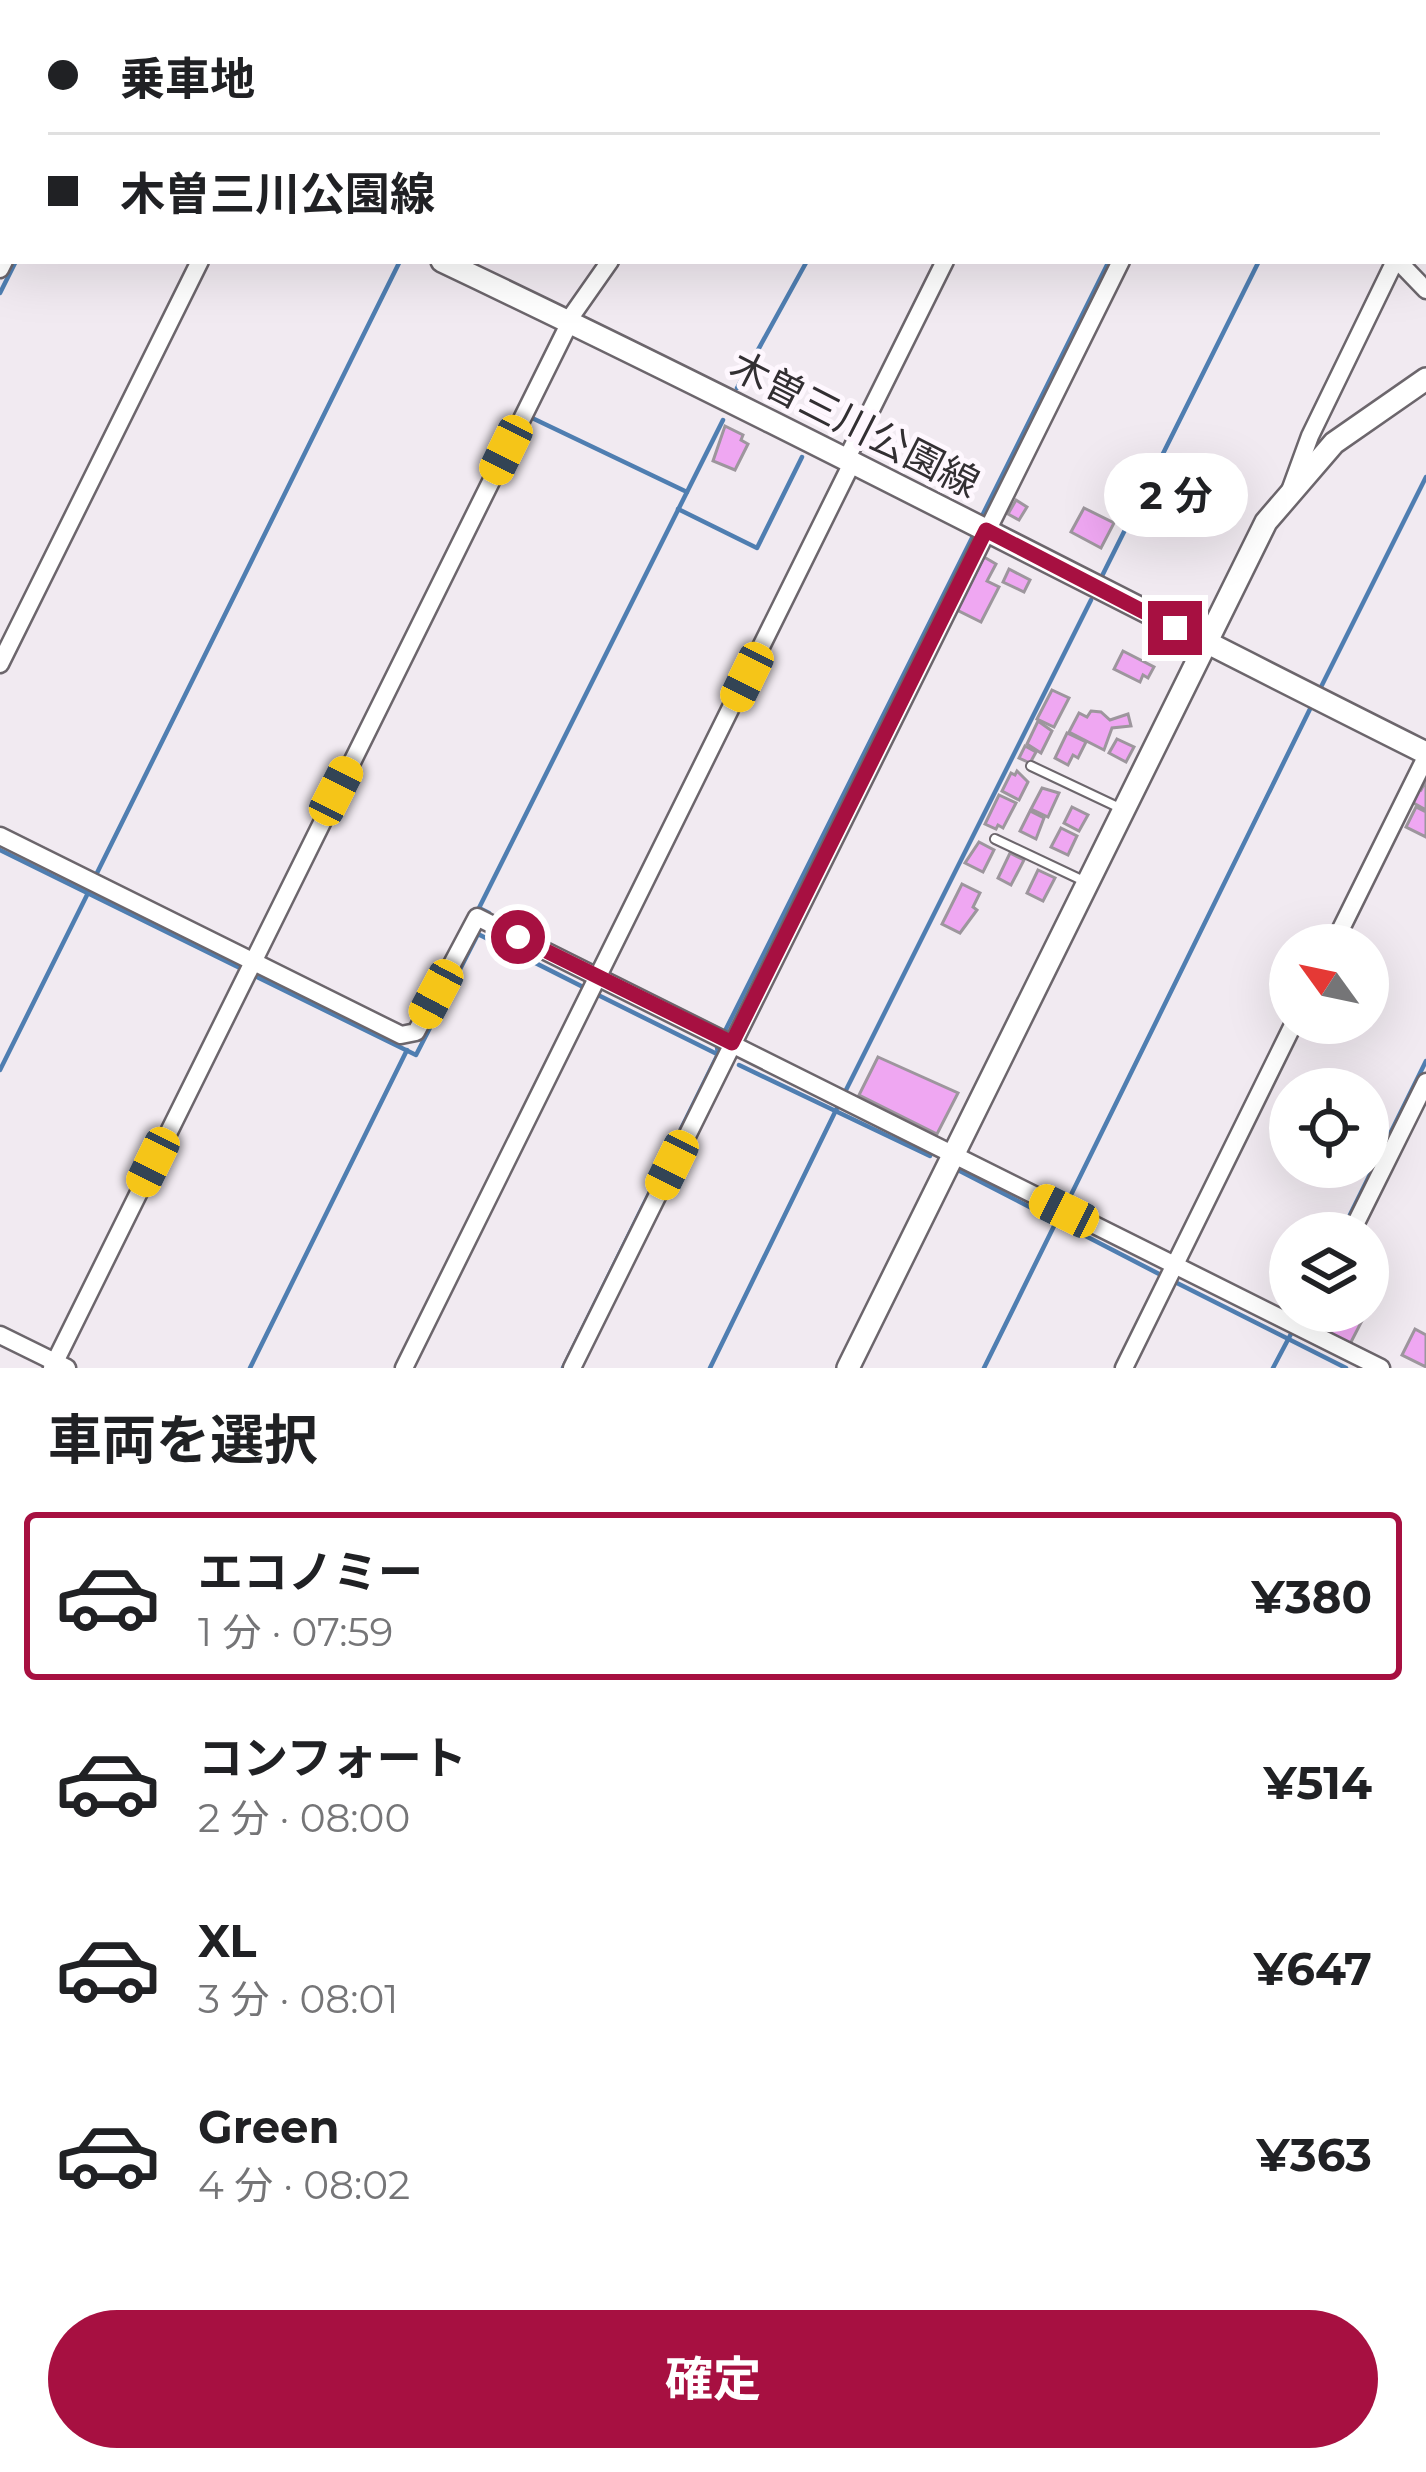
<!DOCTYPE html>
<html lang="ja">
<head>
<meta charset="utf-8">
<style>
  :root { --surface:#fff; --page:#f6f6f6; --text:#202124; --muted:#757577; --line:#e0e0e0; --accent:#a71041 }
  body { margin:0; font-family:Montserrat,"Noto Sans JP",sans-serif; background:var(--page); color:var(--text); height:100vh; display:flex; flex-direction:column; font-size:45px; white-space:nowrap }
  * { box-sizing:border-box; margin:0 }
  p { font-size:39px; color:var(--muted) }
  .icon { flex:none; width:66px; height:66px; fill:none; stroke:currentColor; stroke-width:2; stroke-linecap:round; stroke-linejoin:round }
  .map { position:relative; height:1368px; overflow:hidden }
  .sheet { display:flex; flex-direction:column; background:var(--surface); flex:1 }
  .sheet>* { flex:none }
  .banner { position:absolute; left:0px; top:0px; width:1428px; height:264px; box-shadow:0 12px 48px #0002; display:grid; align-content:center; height:264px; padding:0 48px; background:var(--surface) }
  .needle { width:78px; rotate:303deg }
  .fabs { position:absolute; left:1269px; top:924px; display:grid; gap:24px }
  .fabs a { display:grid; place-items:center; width:120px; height:120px; border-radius:50%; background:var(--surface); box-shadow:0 12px 48px #0002; font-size:60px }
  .end { position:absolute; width:54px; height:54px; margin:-27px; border:15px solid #a71041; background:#fff; box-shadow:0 0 0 6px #fff }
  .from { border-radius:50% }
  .bubble { position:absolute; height:84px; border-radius:42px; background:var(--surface); box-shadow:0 12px 48px #0002; font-size:39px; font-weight:700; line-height:84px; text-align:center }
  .car { position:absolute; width:36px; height:72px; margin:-36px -18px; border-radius:15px; box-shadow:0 0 9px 3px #0007; background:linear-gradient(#f5c518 24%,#345 0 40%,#f5c518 0 76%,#345 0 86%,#f5c518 0) }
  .banner b { display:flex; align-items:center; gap:42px; height:114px; font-size:45px }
  .banner b+b { border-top:3px solid var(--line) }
  .banner i { width:30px; height:30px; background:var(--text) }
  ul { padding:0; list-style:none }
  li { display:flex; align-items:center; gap:36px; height:168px; margin:0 24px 18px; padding:0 24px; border:6px solid transparent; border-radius:12px }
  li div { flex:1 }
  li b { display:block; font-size:45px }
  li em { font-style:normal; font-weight:700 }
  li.selected { border-color:var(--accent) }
  li>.icon { width:108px; height:108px; stroke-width:1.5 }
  h2 { padding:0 48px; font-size:54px; line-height:144px }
  .primary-button { display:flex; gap:24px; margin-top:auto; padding:24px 48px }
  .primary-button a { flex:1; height:138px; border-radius:72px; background:var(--accent); color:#fff; font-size:48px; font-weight:700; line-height:138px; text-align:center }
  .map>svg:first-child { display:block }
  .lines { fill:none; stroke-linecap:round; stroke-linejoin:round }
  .stream { stroke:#4f7eb1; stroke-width:4.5 }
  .building { fill:#efa7f2; stroke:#9d969d; stroke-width:3 }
  .lane-casing { stroke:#6c666c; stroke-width:12 }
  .street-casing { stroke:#6c666c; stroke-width:21 }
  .secondary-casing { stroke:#6c666c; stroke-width:26 }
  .lane { stroke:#fff; stroke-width:8 }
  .street { stroke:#fff; stroke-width:16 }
  .secondary { stroke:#fff; stroke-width:21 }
  .route { stroke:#a71041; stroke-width:15 }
  .labels { text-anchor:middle; stroke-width:10; stroke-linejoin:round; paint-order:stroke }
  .street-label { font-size:39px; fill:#322f32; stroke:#fef7fe }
</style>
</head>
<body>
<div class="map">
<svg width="1426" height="1368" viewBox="0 0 1426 1368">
  <rect width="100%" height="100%" fill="#f1eaf1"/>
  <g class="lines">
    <g class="stream">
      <path d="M 1167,0 L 1170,3"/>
      <path d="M 6,3 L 9,0"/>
      <path d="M 378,3 L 380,0"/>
      <path d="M 949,3 L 951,0"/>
      <path d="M 1304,3 L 1307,0"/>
      <path d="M 0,10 L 3,7"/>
      <path d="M 0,68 L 3,62"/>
      <path d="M 0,293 L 16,261"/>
      <path d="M 737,388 L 807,261"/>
      <path d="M 530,417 L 687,492"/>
      <path d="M 678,509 L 757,548 L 802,457"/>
      <path d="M 982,516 L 1109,261"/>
      <path d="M 1101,578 L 1259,261"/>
      <path d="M 1319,691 L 1426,477"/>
      <path d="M 0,850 L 242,969"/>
      <path d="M 95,877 L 400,261"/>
      <path d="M 487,917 L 489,913 L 479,908 L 723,420"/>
      <path d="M 253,975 L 416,1055 L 478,934 L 587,989"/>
      <path d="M 598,995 L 717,1054"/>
      <path d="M 723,1035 L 972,538"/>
      <path d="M 739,1065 L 930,1156"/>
      <path d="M 0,1070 L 88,893"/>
      <path d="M 844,1094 L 1091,600"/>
      <path d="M 956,1169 L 1161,1275"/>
      <path d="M 1067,1203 L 1310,709"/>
      <path d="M 1341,1233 L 1426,1061"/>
      <path d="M 1173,1281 L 1346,1368"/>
      <path d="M 1299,1318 L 1302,1311"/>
      <path d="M 250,1368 L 407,1050"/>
      <path d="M 563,1368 L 718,1054 L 717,1047"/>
      <path d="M 710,1368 L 838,1106"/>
      <path d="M 984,1368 L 1056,1222"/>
      <path d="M 1273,1368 L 1292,1332"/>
    </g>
  </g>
  <g class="building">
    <path d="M 725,426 L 743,435 L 741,440 L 748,444 L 735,470 L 713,461 Z"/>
    <path d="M 1016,500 L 1027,507 L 1019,520 L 1008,514 Z"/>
    <path d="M 1084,508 L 1114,523 L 1101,548 L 1071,532 Z"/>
    <path d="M 984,557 L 996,564 L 987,581 L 999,587 L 981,622 L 957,610 Z"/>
    <path d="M 1009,569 L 1030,580 L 1024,592 L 1003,582 Z"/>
    <path d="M 1123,651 L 1154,667 L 1148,678 L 1143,675 L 1140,682 L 1114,669 Z"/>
    <path d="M 1052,690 L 1069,698 L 1054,727 L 1037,719 Z"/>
    <path d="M 1091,711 L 1101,712 L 1110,720 L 1128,714 L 1131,726 L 1112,728 L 1104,750 L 1069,732 L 1079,713 L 1087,717 Z"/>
    <path d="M 1038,721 L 1052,731 L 1041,753 L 1027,744 Z"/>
    <path d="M 1067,733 L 1086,742 L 1078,758 L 1073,755 L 1068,765 L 1055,758 Z"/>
    <path d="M 1117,739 L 1134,747 L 1126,762 L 1109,753 Z"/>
    <path d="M 1025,746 L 1036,752 L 1030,763 L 1019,758 Z"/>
    <path d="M 1017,771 L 1028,782 L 1019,800 L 1002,791 L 1011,773 L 1015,775 Z"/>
    <path d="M 1426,781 L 1426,810 L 1410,801 L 1417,788 L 1421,790 Z"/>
    <path d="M 1042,788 L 1059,793 L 1048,817 L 1031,809 Z"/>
    <path d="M 999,795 L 1016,803 L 1003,828 L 998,825 L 996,829 L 985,824 Z"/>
    <path d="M 1072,807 L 1088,815 L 1079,831 L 1064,823 Z"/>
    <path d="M 1416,807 L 1426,812 L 1426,837 L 1406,827 Z"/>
    <path d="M 1030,811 L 1044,818 L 1036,839 L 1020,831 Z"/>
    <path d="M 1061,828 L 1077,836 L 1068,855 L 1051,847 Z"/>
    <path d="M 979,842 L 994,850 L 983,872 L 965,863 Z"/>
    <path d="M 1010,853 L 1024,860 L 1011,885 L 998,878 Z"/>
    <path d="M 1038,870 L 1055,878 L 1043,901 L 1027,893 Z"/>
    <path d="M 962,884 L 980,893 L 973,907 L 977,910 L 960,933 L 942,924 Z"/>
    <path d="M 878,1057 L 958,1093 L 937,1134 L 859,1095 Z"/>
    <path d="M 1320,1311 L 1367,1311 L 1350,1344 L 1313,1326 Z"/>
    <path d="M 1415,1329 L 1426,1335 L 1426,1367 L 1402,1355 Z"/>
  </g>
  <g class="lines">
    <g class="lane-casing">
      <g id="lane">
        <path d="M 1031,766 L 1122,809"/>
        <path d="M 995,839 L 1086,882"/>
      </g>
    </g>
    <g class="street-casing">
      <g id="street">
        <path d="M 1142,0 L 1145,3"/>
        <path d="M 1187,0 L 1190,3"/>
        <path d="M 146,3 L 148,0"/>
        <path d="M 610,3 L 612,0"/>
        <path d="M 791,3 L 793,0"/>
        <path d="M 1075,3 L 1076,0"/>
        <path d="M 1425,130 L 1426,129"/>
        <path d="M 1425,230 L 1426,231"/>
        <path d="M 1398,261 L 1426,290"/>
        <path d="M 0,269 L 4,261"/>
        <path d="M 568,321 L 610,261"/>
        <path d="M 846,460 L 945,261"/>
        <path d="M 1291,488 L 1310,436 L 1395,261"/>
        <path d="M 0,664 L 200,261"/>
        <path d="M 0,836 L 401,1035 L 416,1032 L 477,917 L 1381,1368"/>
        <path d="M 1333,945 L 1426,757"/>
        <path d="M 1351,1233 L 1426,1082"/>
        <path d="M 0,1335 L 67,1368"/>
        <path d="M 52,1368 L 570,322"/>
        <path d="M 404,1368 L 852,463"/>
        <path d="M 572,1368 L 1121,261"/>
        <path d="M 1124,1368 L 1294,1023"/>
      </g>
    </g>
    <g class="secondary-casing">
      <g id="secondary">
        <path d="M 0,40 L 3,42"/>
        <path d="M 442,261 C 773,418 1098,589 1426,753"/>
        <path d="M 848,1368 L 1266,522 L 1334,443 L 1426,379"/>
      </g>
    </g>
    <use href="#lane" class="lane"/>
    <use href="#street" class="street"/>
    <use href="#secondary" class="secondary"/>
  </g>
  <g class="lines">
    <path class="route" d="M 518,937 L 732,1043 L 986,530 L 1175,628"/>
  </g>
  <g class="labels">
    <g class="street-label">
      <text transform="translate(855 424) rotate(27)" y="14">木曽三川公園線</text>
    </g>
  </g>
</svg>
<div class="fabs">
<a><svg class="needle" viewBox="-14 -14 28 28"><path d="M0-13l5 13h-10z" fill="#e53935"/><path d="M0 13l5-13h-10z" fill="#757577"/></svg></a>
<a><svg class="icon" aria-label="locate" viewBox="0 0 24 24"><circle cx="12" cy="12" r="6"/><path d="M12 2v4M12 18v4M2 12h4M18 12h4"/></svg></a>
<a><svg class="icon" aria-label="layers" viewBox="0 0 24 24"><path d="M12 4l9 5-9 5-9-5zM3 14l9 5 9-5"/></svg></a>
</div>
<i class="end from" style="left:518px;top:937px"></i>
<i class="end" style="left:1175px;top:628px"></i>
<div class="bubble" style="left:1104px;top:453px;width:144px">2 分</div>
<i class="car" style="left:506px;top:450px;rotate:206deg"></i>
<i class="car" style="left:747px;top:677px;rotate:206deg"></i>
<i class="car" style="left:336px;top:791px;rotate:27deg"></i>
<i class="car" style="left:436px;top:994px;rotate:208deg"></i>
<i class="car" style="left:153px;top:1162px;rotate:206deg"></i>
<i class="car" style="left:672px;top:1165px;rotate:206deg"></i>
<i class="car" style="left:1064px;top:1211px;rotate:296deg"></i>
<div class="banner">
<b><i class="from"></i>乗車地</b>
<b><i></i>木曽三川公園線</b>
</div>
</div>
<section class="sheet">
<h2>車両を選択</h2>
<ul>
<li class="selected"><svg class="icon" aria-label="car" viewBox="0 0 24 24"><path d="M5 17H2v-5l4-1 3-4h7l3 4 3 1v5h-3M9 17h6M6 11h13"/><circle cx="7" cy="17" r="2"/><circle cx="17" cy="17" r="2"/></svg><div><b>エコノミー</b><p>1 分 · 07:59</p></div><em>¥380</em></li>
<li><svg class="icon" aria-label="car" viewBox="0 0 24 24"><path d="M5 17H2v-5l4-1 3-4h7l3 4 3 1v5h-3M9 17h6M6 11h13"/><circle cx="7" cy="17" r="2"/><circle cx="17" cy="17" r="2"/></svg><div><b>コンフォート</b><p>2 分 · 08:00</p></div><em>¥514</em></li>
<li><svg class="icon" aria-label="car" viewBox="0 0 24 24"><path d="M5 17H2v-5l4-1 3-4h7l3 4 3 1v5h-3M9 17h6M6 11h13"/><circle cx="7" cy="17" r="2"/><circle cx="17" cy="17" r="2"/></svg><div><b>XL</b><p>3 分 · 08:01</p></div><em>¥647</em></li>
<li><svg class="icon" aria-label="car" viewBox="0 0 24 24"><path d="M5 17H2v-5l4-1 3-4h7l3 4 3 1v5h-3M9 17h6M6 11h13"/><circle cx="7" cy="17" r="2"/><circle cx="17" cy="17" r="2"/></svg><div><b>Green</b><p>4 分 · 08:02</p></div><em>¥363</em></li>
</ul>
<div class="primary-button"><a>確定</a></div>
</section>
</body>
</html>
